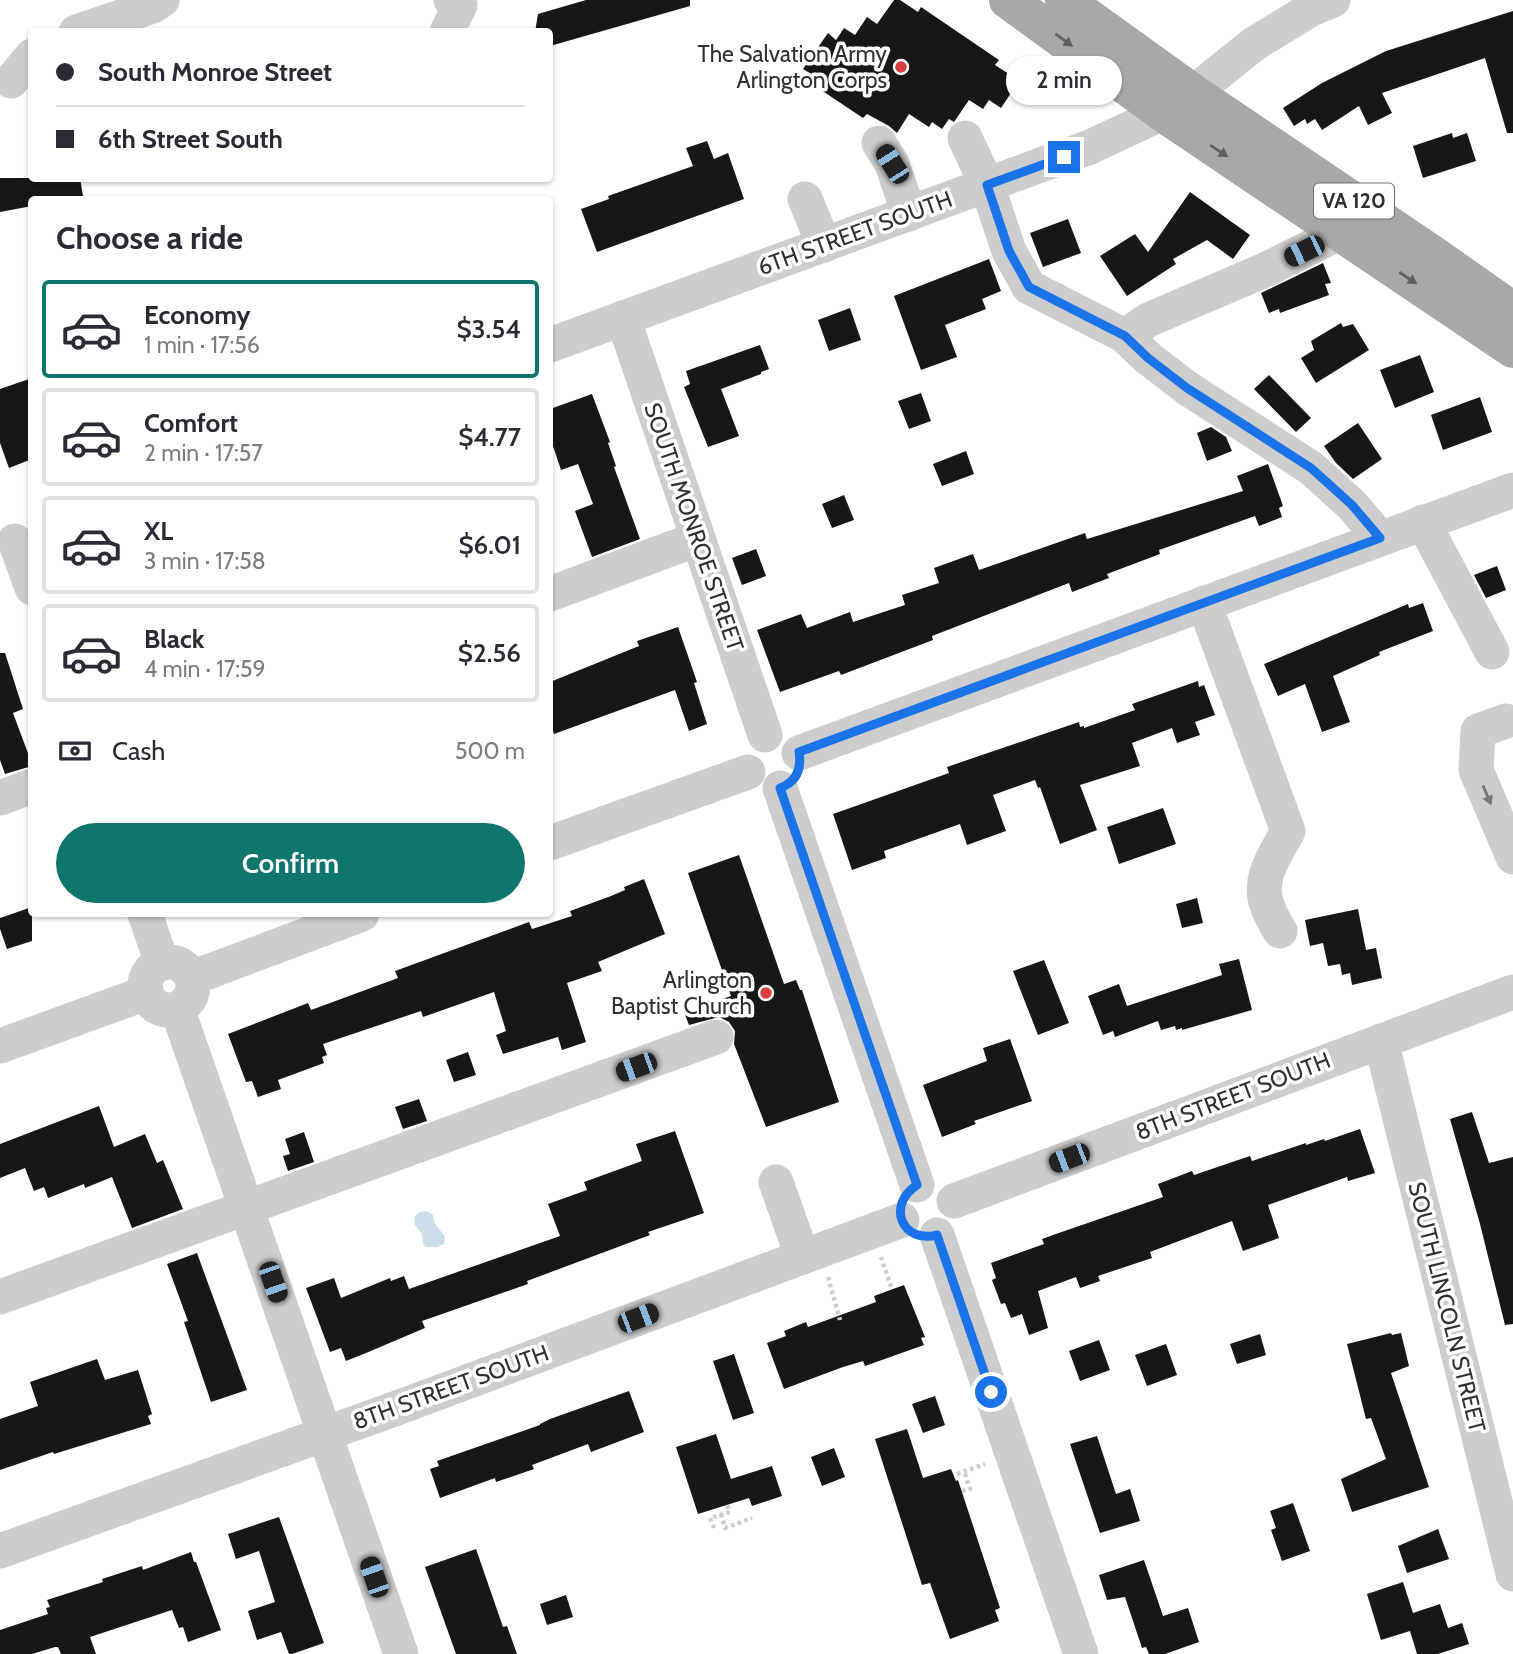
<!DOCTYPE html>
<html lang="en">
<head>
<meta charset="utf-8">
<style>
  :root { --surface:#fff; --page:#f7f7f7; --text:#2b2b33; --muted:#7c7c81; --line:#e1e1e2; --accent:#0f766e }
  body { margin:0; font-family:Cabin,sans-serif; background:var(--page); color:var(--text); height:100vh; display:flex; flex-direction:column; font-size:26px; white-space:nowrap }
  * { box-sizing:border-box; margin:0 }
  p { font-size:23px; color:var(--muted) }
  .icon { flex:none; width:38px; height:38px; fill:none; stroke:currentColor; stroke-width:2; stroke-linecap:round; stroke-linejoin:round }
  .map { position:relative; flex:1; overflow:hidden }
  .drawer { position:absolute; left:28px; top:196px; width:525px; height:721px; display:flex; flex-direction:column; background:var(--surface); border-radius:7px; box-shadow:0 2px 5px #0004 }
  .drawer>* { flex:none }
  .hud { position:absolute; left:28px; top:28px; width:525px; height:154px; border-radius:7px; box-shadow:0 2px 5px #0004; display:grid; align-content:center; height:154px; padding:0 28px; background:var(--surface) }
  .end { position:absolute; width:32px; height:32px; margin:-16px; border:9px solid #1a73e8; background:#fff; box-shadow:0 0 0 4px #fff }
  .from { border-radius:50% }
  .bubble { position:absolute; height:49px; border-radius:24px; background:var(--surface); box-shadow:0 2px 5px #0004; font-size:23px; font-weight:600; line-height:49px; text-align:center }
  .car { position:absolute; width:21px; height:42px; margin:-21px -10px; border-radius:9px; box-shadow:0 0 5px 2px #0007; background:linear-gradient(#222 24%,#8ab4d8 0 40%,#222 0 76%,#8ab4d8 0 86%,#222 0) }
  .hud b { display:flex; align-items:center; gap:24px; height:66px; font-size:26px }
  .hud b+b { border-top:2px solid var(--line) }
  .hud i { width:18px; height:18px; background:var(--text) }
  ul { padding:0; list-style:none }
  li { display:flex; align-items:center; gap:21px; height:98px; margin:0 14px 10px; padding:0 14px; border:4px solid var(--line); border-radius:7px }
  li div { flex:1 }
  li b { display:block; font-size:26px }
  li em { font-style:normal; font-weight:600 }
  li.active { border-color:var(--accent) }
  li>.icon { width:63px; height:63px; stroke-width:1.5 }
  h2 { padding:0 28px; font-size:32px; line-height:84px }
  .pay { display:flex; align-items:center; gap:18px; height:77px; padding:0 28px; font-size:26px }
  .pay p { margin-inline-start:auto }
  .primary-button { display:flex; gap:14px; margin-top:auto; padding:14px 28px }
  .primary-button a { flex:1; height:80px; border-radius:42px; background:var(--accent); color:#fff; font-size:28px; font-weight:600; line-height:80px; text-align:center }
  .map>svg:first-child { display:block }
  .water { fill:#ccddea }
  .building { fill:#171717 }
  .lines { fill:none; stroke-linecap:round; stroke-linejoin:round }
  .path { stroke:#cdcdcd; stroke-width:4.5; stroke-dasharray:3.5 3.5; stroke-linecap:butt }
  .minor { stroke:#cdcdcd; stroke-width:35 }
  .major { stroke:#a8a8a8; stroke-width:38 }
  .oneway { fill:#606060 }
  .oneway2 { fill:#777 }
  .route { stroke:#1a73e8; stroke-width:9 }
  .poi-dot { fill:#db3e3f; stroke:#fff; stroke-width:2.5 }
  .labels { text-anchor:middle; stroke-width:7; stroke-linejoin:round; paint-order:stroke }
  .shield { fill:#fff; stroke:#6e6e6e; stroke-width:2 }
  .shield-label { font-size:21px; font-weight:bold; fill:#303030 }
  .poi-label { font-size:23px; fill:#303030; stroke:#fff; text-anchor:end }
  .street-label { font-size:23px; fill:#303030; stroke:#fff }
</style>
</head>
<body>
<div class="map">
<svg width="1513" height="1654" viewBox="0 0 1513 1654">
  <rect width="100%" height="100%" fill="#fff"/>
  <path class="water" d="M 427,1211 L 433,1215 L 434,1222 L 445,1237 L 444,1244 L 437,1247 L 426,1247 L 423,1244 L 422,1234 L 415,1225 L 414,1217 L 420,1212 Z"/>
  <g class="building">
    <path d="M 586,0 L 690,0 L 690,6 L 550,46 L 550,32 L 535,32 L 538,14 Z"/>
    <path d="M 894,0 L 900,0 L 918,12 L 921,7 L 999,60 L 995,65 L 1012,76 L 1006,85 L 1013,90 L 1001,108 L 989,100 L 983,109 L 969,100 L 954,122 L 949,119 L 942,129 L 932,122 L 929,127 L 909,114 L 897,133 L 889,126 L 867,114 L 863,118 L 812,84 L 816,77 L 803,69 L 828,33 L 836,40 L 844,28 L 855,35 L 867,17 L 877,24 Z"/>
    <path d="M 1513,11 L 1513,133 L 1507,133 L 1485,58 L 1382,93 L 1392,113 L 1368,125 L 1359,106 L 1322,130 L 1315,119 L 1307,124 L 1305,119 L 1294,126 L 1283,108 L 1322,83 L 1386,51 Z"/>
    <path d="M 1452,133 L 1453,138 L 1467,133 L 1476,161 L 1423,178 L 1413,146 Z"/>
    <path d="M 707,141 L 714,159 L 728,153 L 744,199 L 597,252 L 581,209 L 609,199 L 608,196 L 693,166 L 686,148 Z"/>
    <path d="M 0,178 L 80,178 L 83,196 L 67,200 L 32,200 L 32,206 L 0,212 Z"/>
    <path d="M 1190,192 L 1250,235 L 1233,259 L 1207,240 L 1173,259 L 1176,264 L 1127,296 L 1100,256 L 1135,234 L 1148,252 Z"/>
    <path d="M 1068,219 L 1081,253 L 1043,267 L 1030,233 Z"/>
    <path d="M 989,259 L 1001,291 L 982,299 L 986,309 L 945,325 L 957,357 L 921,370 L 894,296 Z"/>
    <path d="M 1323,263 L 1331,283 L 1325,284 L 1329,295 L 1280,313 L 1279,309 L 1269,313 L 1261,293 Z"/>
    <path d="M 850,308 L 861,340 L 829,351 L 818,320 Z"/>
    <path d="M 1341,323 L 1343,327 L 1353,324 L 1369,350 L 1316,383 L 1301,358 L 1314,350 L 1311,341 Z"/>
    <path d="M 760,345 L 769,369 L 761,372 L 761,374 L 721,389 L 739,436 L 708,447 L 684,387 L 690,384 L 686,371 Z"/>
    <path d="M 1420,355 L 1434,392 L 1395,408 L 1380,370 Z"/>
    <path d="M 1269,375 L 1311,418 L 1296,432 L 1254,389 Z"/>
    <path d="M 32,378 L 32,459 L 9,468 L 0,443 L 0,389 Z"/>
    <path d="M 921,393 L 931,421 L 909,429 L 898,401 Z"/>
    <path d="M 592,394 L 610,442 L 608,443 L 616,466 L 614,467 L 640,539 L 592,557 L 575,511 L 593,504 L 578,464 L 561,470 L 550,437 L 550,409 Z"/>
    <path d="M 1480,397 L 1492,432 L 1443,450 L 1431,415 Z"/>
    <path d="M 1358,423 L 1382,459 L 1353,479 L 1336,463 L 1324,446 Z"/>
    <path d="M 1211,427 L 1226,437 L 1232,451 L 1207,461 L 1197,433 Z"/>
    <path d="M 966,451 L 974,474 L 942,486 L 933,464 Z"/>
    <path d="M 1268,464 L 1283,506 L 1279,508 L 1282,517 L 1259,526 L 1255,516 L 1159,550 L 1160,554 L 1107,574 L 1109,578 L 1072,592 L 1069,583 L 932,636 L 933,640 L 841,675 L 839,671 L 780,692 L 757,630 L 801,614 L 807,628 L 850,612 L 853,622 L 905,605 L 902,595 L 939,583 L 934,568 L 973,554 L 979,570 L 1085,533 L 1087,539 L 1243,491 L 1237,476 Z"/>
    <path d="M 844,495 L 854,520 L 832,528 L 822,504 Z"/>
    <path d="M 756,549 L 766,576 L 742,585 L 732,558 Z"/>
    <path d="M 1497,566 L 1506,590 L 1486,598 L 1474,575 Z"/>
    <path d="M 1423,603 L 1433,631 L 1379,652 L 1380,655 L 1333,676 L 1350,722 L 1322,732 L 1305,684 L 1278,696 L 1264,664 L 1408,604 L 1409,608 Z"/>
    <path d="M 678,627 L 697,682 L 694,683 L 707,724 L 689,731 L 675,690 L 554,734 L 550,722 L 550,682 L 639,646 L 637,641 Z"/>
    <path d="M 0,653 L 5,653 L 23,709 L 13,713 L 32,764 L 32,766 L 5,774 L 0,760 Z"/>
    <path d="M 1198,681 L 1199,687 L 1204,685 L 1215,715 L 1195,722 L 1200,735 L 1177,743 L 1172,728 L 1132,743 L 1140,766 L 1080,785 L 1097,830 L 1060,844 L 1040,787 L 1038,788 L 1035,780 L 993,795 L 1006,831 L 967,845 L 960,824 L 884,851 L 886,858 L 852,870 L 833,814 L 949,773 L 947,767 L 976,757 L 1079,722 L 1080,727 L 1084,726 L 1084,728 L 1135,710 L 1132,704 Z"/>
    <path d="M 1163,808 L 1176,844 L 1119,864 L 1107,827 Z"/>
    <path d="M 739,855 L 784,984 L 796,980 L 800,990 L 802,990 L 839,1102 L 766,1127 L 734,1044 L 735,1031 L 729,1022 L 719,1017 L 689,1025 L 684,1012 L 731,996 L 688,873 Z"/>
    <path d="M 644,879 L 665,934 L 598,962 L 602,971 L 567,983 L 586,1042 L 562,1050 L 558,1037 L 503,1054 L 496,1035 L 506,1031 L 494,992 L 423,1017 L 421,1011 L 323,1044 L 327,1055 L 322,1057 L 324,1063 L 278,1080 L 281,1089 L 258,1097 L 252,1081 L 246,1082 L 228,1034 L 308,1003 L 311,1010 L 398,978 L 395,971 L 529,922 L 532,929 L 572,916 L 570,911 L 611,896 L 625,890 L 624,887 Z"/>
    <path d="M 1197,898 L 1203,923 L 1182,928 L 1176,904 Z"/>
    <path d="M 32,907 L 32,941 L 7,949 L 0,929 L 0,918 Z"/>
    <path d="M 1358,909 L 1366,950 L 1376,948 L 1382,978 L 1352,985 L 1350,973 L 1342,975 L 1340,964 L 1328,966 L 1323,943 L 1310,946 L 1305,920 Z"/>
    <path d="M 1239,959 L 1252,1010 L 1182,1030 L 1182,1028 L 1176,1030 L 1175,1026 L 1161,1030 L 1158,1021 L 1115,1037 L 1113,1031 L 1103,1035 L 1088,996 L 1119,984 L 1127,1006 L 1222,975 L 1219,964 Z"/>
    <path d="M 1044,960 L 1069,1023 L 1038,1035 L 1013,971 Z"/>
    <path d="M 1010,1039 L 1032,1101 L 974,1121 L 976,1124 L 942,1137 L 923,1085 L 987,1061 L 983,1048 Z"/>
    <path d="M 468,1052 L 476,1075 L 454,1082 L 446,1060 Z"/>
    <path d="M 419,1099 L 427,1121 L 403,1129 L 395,1107 Z"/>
    <path d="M 99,1106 L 114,1147 L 145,1134 L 157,1163 L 163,1160 L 183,1209 L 132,1228 L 112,1177 L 85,1188 L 84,1184 L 48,1198 L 44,1187 L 34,1191 L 25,1168 L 0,1178 L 0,1144 Z"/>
    <path d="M 1472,1112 L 1489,1163 L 1513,1157 L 1513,1324 L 1505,1325 L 1480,1224 L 1450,1119 Z"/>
    <path d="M 1360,1129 L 1375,1173 L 1348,1181 L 1347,1177 L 1268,1205 L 1279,1238 L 1243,1251 L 1232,1221 L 1150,1252 L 1152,1258 L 1098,1276 L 1100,1281 L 1080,1288 L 1076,1277 L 1038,1291 L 1048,1328 L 1029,1335 L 1022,1314 L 1011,1318 L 1005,1303 L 1001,1304 L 992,1280 L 996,1278 L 991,1263 L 1044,1244 L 1042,1239 L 1053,1235 L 1163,1197 L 1158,1184 L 1192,1171 L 1194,1175 L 1250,1156 L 1252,1161 L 1306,1143 L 1306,1145 L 1324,1139 L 1325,1141 Z"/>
    <path d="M 675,1131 L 704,1213 L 648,1232 L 650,1235 L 527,1281 L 528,1284 L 422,1321 L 425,1328 L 366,1353 L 346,1361 L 341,1348 L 330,1352 L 306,1288 L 334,1278 L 341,1298 L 390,1278 L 391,1281 L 404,1276 L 409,1289 L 560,1236 L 548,1204 L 587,1190 L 584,1182 L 642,1161 L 636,1144 Z"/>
    <path d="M 304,1132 L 314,1162 L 288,1171 L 283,1156 L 290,1154 L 285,1139 Z"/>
    <path d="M 197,1253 L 247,1390 L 211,1402 L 184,1322 L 188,1321 L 167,1264 Z"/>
    <path d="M 904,1285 L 925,1337 L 921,1338 L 924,1345 L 865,1366 L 863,1361 L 843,1367 L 784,1389 L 767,1343 L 786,1336 L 784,1331 L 806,1322 L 808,1327 L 876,1302 L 874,1296 Z"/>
    <path d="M 1391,1333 L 1392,1335 L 1401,1333 L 1409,1366 L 1391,1373 L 1429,1487 L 1352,1512 L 1341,1479 L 1386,1459 L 1371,1418 L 1366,1419 L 1347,1344 Z"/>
    <path d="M 1260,1334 L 1266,1355 L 1237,1364 L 1230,1344 Z"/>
    <path d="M 1099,1340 L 1110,1370 L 1080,1381 L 1069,1351 Z"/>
    <path d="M 1166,1344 L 1177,1375 L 1147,1386 L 1135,1355 Z"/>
    <path d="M 734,1354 L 754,1413 L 733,1420 L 713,1361 Z"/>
    <path d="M 97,1359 L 105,1380 L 138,1370 L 152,1414 L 148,1416 L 151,1424 L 54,1454 L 53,1452 L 0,1470 L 0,1419 L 38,1406 L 30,1382 Z"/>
    <path d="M 629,1391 L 644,1432 L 591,1452 L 588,1444 L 532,1465 L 534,1469 L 496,1482 L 495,1478 L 440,1498 L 430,1469 L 439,1466 L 437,1461 L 540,1425 L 540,1424 L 550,1419 Z"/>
    <path d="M 935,1396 L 945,1425 L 923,1433 L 912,1404 Z"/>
    <path d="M 907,1429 L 923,1478 L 951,1469 L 956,1481 L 958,1480 L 1000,1608 L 995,1610 L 999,1621 L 950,1639 L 930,1583 L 922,1585 L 875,1439 Z"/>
    <path d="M 716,1434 L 731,1479 L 772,1466 L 782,1496 L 752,1506 L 749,1498 L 698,1514 L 676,1447 Z"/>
    <path d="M 1097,1436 L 1116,1494 L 1130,1489 L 1140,1521 L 1100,1533 L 1070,1444 Z"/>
    <path d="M 834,1448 L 845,1477 L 822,1486 L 811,1457 Z"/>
    <path d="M 1293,1503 L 1310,1551 L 1282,1561 L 1271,1530 L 1276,1528 L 1270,1511 Z"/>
    <path d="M 279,1517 L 324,1643 L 292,1654 L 289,1654 L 281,1632 L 257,1640 L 248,1611 L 275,1602 L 259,1551 L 236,1559 L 228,1534 Z"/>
    <path d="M 1438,1529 L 1449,1559 L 1407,1573 L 1398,1546 Z"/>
    <path d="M 476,1549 L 503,1627 L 507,1626 L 517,1654 L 456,1654 L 425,1567 Z"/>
    <path d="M 191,1552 L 194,1562 L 196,1562 L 221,1630 L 188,1642 L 183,1627 L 179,1628 L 172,1610 L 90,1637 L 96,1654 L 61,1654 L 58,1647 L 55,1647 L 32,1654 L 0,1654 L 0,1630 L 48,1614 L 46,1608 L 50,1607 L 47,1600 L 103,1582 L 102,1579 L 142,1566 L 143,1570 Z"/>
    <path d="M 1144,1560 L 1163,1616 L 1188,1608 L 1199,1642 L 1165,1654 L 1149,1654 L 1146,1647 L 1142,1648 L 1125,1597 L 1107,1600 L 1099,1575 Z"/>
    <path d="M 1403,1582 L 1413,1613 L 1440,1604 L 1448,1628 L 1462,1623 L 1469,1644 L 1438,1654 L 1417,1654 L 1410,1631 L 1381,1640 L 1367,1594 Z"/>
    <path d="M 566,1595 L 573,1617 L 547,1625 L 540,1604 Z"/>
  </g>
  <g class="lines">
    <g class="path">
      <path d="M 881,1257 L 892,1289"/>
      <path d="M 828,1277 L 840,1320"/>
      <path d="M 957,1474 L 985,1464"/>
      <path d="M 962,1491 L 970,1489 L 964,1471"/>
      <path d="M 721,1514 L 725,1528 L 752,1518"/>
      <path d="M 714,1528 L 710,1518 L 730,1512 L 727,1505"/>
    </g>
    <g class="minor">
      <path d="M 76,32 L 153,6 L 162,0"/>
      <path d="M 447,32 L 460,5 L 451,0"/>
      <path d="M 11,81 L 32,56"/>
      <path d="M 965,138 L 987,185 L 1009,251 L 1029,287 L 1125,336 L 1148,358 L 1187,388 L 1311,468 L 1352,505 L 1380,538"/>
      <path d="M 879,143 L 892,164 L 909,214"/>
      <path d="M 805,199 L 824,245"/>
      <path d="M 623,318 L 765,735"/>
      <path d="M 1125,336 L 1148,320 L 1267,269 L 1341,232"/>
      <path d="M 550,345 L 1090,147 L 1163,113 L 1193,93 L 1254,44 L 1311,9 L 1333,0"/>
      <path d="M 1423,522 L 1492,652"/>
      <path d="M 15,541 L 32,588"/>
      <path d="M 550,594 L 697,539"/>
      <path d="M 1204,603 L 1288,831 C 1276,853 1257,879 1267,905 C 1270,914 1275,923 1280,931"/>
      <path d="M 1506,721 L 1478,731 L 1476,770 L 1513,857"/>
      <path d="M 799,753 L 1513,490"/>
      <path d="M 780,788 L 917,1185"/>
      <path d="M 0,798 L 32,786"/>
      <path d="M 550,843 L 748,772"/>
      <path d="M 145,914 L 162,963"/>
      <circle cx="169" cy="986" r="24"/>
      <path d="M 192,978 L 362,914"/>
      <path d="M 178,1011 L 401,1654"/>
      <path d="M 1381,1041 L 1513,1574"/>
      <path d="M 0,1046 L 146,993"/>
      <path d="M 776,1182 L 802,1256"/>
      <path d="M 954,1201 L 1513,992"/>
      <path d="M 937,1235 L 1081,1654"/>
      <path d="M 0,1297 L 716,1037"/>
      <path d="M 0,1551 L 397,1408 L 902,1220"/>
    </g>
    <g class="major">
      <path d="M 1008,0 L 1163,113 L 1513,349"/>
      <path d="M 1064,0 L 1193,93 L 1432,254 L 1513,311"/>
    </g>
  </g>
  <defs><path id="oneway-solid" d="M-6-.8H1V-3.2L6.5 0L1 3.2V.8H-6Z" transform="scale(1.75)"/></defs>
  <g class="oneway">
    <use href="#oneway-solid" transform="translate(1064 40) rotate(36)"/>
    <use href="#oneway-solid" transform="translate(1219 151) rotate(34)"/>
    <use href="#oneway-solid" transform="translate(1408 278) rotate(34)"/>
  </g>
  <use class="oneway2" href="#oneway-solid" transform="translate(1487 795) rotate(67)"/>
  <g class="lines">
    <path class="route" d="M 991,1392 L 937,1235 C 902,1244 886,1205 917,1185 L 780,788 C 796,782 802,770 799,752 L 1380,538 L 1352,505 L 1311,468 L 1187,388 L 1148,358 L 1125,336 L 1029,287 L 1009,251 L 987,185 L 1064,157"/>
  </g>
  <g class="poi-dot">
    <circle cx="901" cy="67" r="7"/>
    <circle cx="766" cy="993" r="7"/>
  </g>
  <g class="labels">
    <rect class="shield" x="1314" y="183.5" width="80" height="35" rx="5"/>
    <g class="shield-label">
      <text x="1354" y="208">VA 120</text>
    </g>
    <g class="poi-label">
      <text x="887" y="62">The Salvation Army<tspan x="887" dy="26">Arlington Corps</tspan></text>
      <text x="752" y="988">Arlington<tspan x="752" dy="26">Baptist Church</tspan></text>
    </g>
    <g class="street-label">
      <text transform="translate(855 233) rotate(-20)" y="8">6TH STREET SOUTH</text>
      <text transform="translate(694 527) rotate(71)" y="8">SOUTH MONROE STREET</text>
      <text transform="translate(1233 1096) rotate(-21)" y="8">8TH STREET SOUTH</text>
      <text transform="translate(1447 1307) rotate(76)" y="8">SOUTH LINCOLN STREET</text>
      <text transform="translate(451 1387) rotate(-20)" y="8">8TH STREET SOUTH</text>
    </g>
  </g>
</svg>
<i class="end from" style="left:991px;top:1392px"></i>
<i class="end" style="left:1064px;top:157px"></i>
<div class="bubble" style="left:1006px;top:56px;width:116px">2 min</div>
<i class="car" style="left:892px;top:164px;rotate:328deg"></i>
<i class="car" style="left:1304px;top:251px;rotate:244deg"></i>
<i class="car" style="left:636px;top:1067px;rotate:250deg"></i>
<i class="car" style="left:1069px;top:1158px;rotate:249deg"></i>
<i class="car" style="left:273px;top:1282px;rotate:161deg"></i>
<i class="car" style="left:638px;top:1318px;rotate:69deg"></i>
<i class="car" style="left:374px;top:1577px;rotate:341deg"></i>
<div class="hud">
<b><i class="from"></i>South Monroe Street</b>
<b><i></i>6th Street South</b>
</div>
<section class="drawer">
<h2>Choose a ride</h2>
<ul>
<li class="active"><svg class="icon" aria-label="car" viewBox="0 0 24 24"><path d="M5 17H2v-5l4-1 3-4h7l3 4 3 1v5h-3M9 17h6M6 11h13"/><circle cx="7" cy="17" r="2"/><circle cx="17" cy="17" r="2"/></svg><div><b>Economy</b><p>1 min · 17:56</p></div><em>$3.54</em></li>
<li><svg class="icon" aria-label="car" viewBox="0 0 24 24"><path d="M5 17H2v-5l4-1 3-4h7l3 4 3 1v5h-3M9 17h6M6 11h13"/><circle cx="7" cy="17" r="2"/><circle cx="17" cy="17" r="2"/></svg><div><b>Comfort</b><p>2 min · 17:57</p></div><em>$4.77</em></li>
<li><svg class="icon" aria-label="car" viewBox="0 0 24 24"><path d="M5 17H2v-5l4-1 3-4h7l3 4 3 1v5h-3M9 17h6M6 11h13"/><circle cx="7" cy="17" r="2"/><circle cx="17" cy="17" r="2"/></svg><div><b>XL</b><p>3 min · 17:58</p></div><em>$6.01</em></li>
<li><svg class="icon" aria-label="car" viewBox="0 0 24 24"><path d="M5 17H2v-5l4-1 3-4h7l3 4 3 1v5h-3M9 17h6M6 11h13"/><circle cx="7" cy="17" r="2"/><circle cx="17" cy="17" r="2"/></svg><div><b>Black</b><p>4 min · 17:59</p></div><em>$2.56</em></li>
</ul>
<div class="pay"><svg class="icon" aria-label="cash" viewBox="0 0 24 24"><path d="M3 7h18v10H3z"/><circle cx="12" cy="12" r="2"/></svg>Cash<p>500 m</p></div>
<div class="primary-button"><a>Confirm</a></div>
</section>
</div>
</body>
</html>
